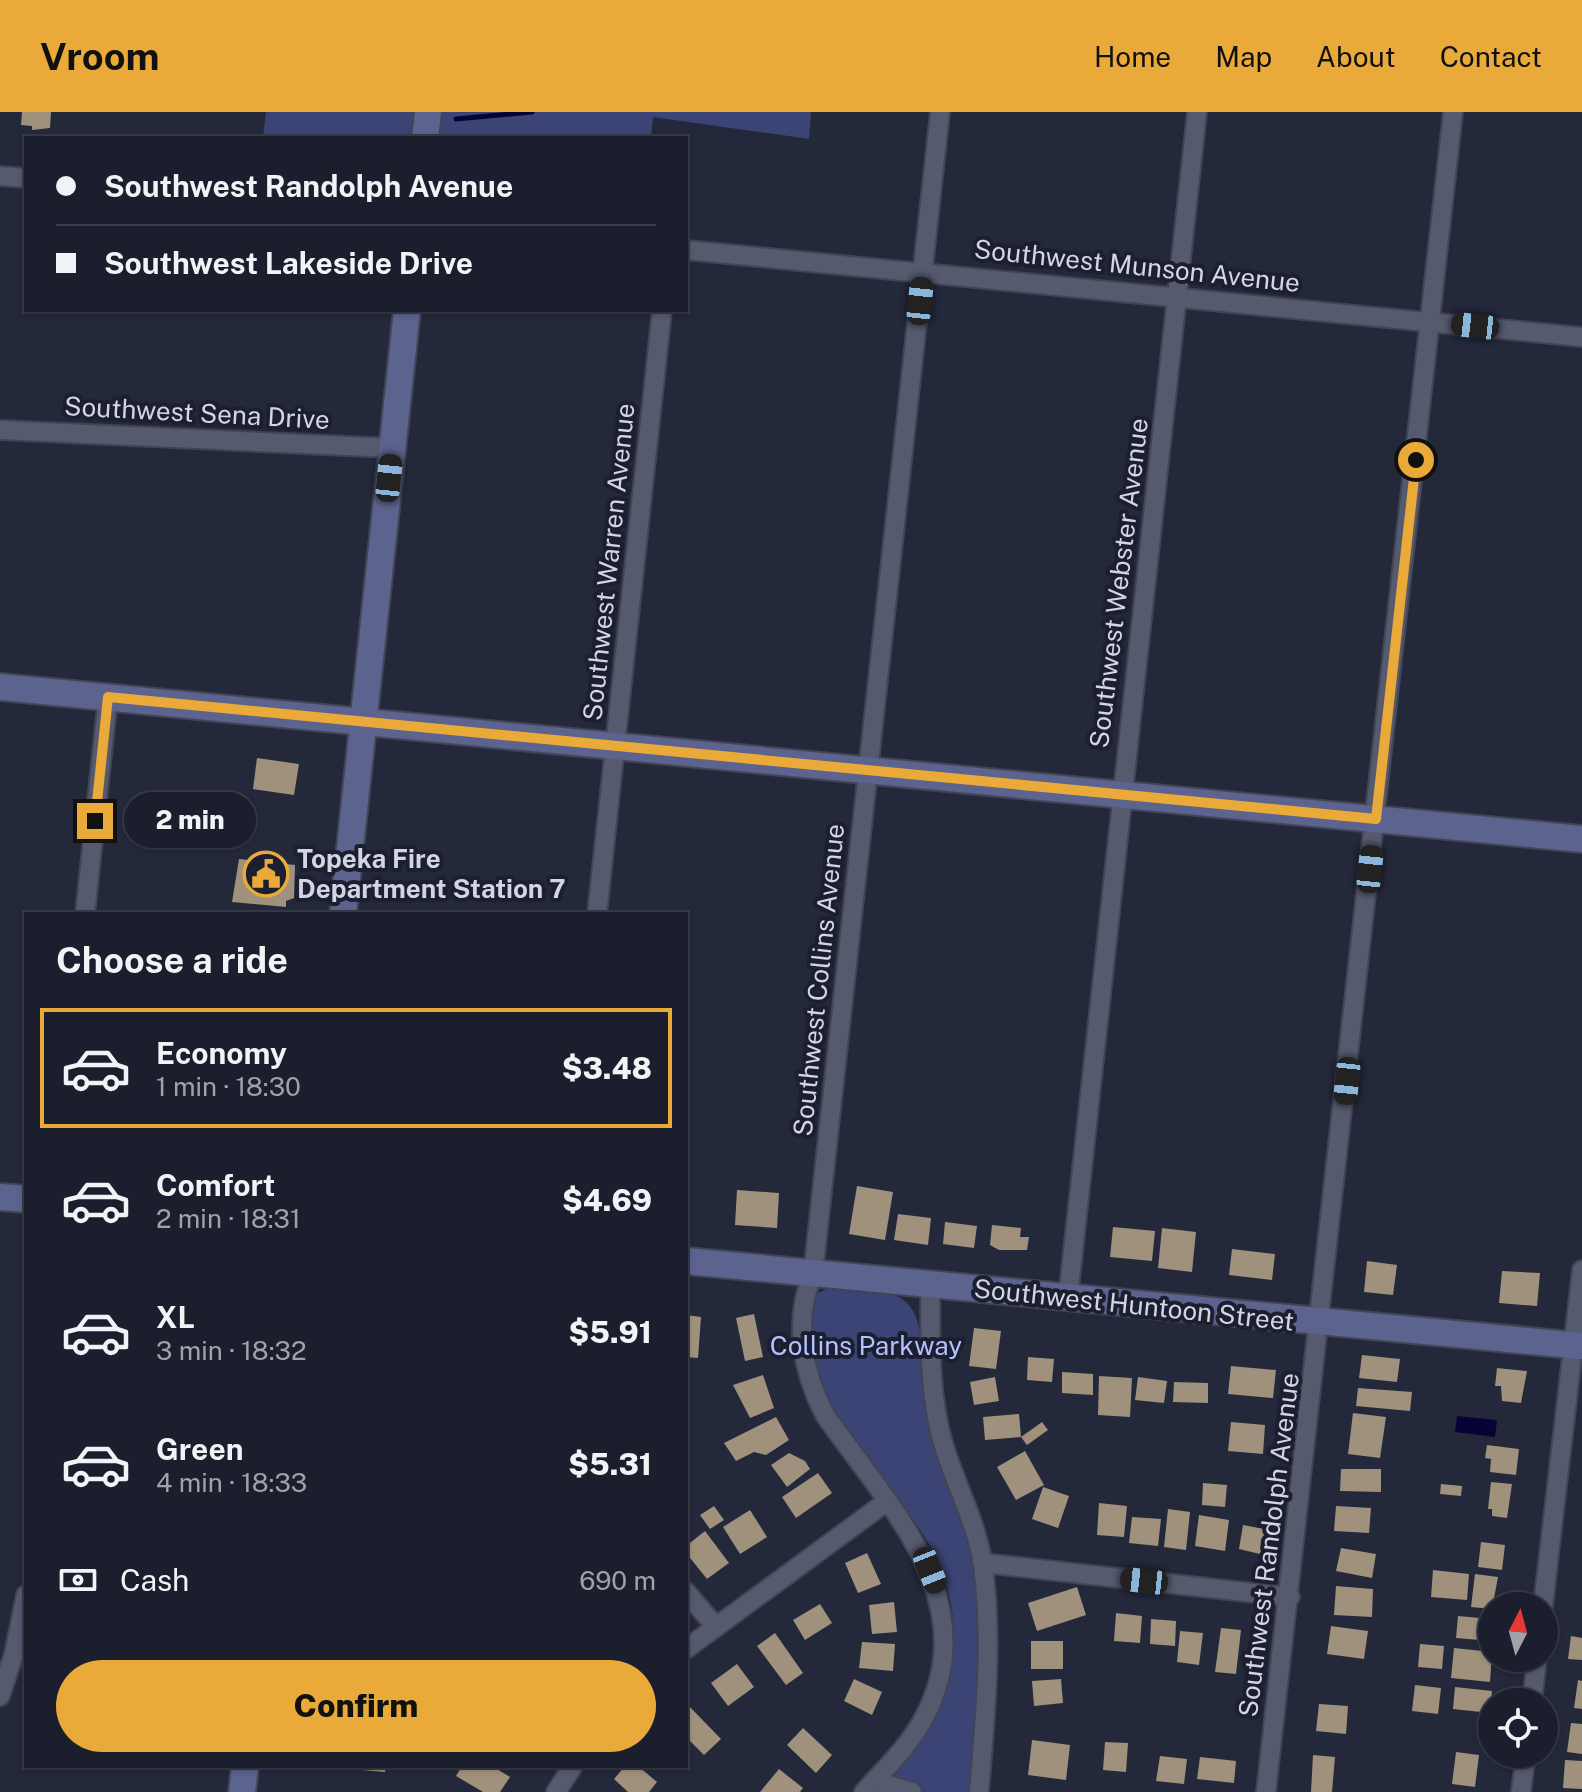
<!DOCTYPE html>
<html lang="en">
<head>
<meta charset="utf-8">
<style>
  :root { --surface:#1b1e2c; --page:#242734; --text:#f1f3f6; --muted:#a0a2a9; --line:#393c48; --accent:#eaaa39 }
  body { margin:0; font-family:"Public Sans",sans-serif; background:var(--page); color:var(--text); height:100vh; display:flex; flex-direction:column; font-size:30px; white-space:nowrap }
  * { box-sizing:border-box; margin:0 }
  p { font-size:26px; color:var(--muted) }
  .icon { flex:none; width:44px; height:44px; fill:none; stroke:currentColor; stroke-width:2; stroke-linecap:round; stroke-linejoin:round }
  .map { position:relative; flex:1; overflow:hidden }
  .details { position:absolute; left:24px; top:800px; width:664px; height:856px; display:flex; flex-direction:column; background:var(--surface); border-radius:0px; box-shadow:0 2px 6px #0004,0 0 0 2px var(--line) }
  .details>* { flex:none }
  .hud { position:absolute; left:24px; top:24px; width:664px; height:176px; border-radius:0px; box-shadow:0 2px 6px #0004,0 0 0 2px var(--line); display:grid; align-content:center; height:176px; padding:0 32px; background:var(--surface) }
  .needle { width:52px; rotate:6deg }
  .fabs { position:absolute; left:1478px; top:1480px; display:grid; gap:16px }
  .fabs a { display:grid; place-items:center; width:80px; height:80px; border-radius:50%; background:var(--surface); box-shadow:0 2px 6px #0004,0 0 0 2px var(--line); font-size:40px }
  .end { position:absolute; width:36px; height:36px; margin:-18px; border:10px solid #eaaa39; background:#111; box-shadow:0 0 0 4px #111 }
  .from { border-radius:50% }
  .bubble { position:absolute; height:56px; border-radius:28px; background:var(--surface); box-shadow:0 2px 6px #0004,0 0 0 2px var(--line); font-size:26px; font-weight:800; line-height:56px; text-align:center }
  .car { position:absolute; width:24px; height:48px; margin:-24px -12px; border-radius:10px; box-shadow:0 0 6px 2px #0007; background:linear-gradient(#222 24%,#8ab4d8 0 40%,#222 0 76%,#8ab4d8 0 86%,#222 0) }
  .hud b { display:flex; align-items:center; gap:28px; height:76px; font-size:30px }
  .hud b+b { border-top:2px solid var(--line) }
  .hud i { width:20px; height:20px; background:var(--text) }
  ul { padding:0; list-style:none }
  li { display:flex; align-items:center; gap:24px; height:120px; margin:0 16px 12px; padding:0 16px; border:4px solid transparent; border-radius:0px }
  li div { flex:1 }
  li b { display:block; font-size:30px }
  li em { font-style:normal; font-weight:800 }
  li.on { border-color:var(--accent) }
  li>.icon { width:72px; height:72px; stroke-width:1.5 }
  h2 { padding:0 32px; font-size:36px; line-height:96px }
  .pay { display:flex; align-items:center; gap:20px; height:88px; padding:0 32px; font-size:30px }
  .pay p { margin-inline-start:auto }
  .cta { display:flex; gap:16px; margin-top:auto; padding:16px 32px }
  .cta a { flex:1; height:92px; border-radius:48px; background:var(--accent); color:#111; font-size:32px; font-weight:800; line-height:92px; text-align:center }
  header { display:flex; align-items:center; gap:48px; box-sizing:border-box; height:112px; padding:0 40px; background:var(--accent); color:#111 }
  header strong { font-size:38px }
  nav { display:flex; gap:44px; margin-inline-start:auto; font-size:28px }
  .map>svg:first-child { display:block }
  .green { fill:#3c4475 }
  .water { fill:#080337 }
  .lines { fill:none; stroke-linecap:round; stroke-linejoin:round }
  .stream { stroke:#080337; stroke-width:5 }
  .building { fill:#9f917c }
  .street-casing { stroke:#414453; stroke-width:22 }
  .secondary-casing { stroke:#414453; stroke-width:30 }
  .street { stroke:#555a6f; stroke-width:18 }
  .secondary { stroke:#5b638e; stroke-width:26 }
  .route { stroke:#eaaa39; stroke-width:10 }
  .labels { text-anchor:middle; stroke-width:8; stroke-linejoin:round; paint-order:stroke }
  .street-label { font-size:26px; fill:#d3d6e2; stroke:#1b1f30 }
  .poi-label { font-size:26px; font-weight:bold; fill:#d3d6e2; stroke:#1b1f30; text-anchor:start }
  .park-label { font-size:26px; fill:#b3c1ff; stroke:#1b1f30 }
</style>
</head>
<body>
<header>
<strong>Vroom</strong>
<nav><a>Home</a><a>Map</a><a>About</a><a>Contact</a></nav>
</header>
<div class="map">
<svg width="1582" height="1680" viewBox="0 0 1582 1680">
  <rect width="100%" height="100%" fill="#24283b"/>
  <g class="green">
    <path d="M 266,0 L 417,0 L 413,26 L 263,26 Z"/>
    <path d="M 437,0 L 811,0 L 809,27 L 653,5 L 651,26 L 434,26 Z"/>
    <path d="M 829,1176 C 851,1178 888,1174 906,1190 C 929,1211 919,1261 924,1290 C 934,1339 956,1382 968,1430 C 985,1500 977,1608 969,1680 L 879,1680 C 941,1618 978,1530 935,1444 C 920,1413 897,1386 876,1359 C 856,1332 827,1299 817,1267 C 810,1243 811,1213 813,1188 L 818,1181 Z"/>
  </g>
  <path class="water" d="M 1457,1304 L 1497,1308 L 1495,1325 L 1455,1320 Z"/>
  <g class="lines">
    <path class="stream" d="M 456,7 L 532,0"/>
  </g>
  <g class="building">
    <path d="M 22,0 L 51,0 L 50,16 L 32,18 L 32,14 L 21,13 Z"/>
    <path d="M 257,646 L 299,652 L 294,683 L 253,677 Z"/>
    <path d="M 239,747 L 295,753 L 294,786 L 286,789 L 286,795 L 232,790 Z"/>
    <path d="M 857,1074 L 893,1080 L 885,1128 L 849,1122 Z"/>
    <path d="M 737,1078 L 779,1081 L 777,1116 L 735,1113 Z"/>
    <path d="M 898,1102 L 931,1106 L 928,1133 L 894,1128 Z"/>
    <path d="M 945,1110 L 977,1114 L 974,1136 L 943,1132 Z"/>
    <path d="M 992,1113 L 1021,1116 L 1020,1125 L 1029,1125 L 1027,1138 L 999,1138 L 990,1133 Z"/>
    <path d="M 1113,1115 L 1155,1119 L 1152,1149 L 1110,1145 Z"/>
    <path d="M 1162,1116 L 1196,1120 L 1192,1160 L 1158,1156 Z"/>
    <path d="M 1232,1137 L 1275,1142 L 1272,1168 L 1229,1163 Z"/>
    <path d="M 1367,1149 L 1397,1153 L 1393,1183 L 1364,1180 Z"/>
    <path d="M 1502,1159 L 1540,1161 L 1537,1194 L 1499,1191 Z"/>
    <path d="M 754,1202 L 763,1245 L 745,1249 L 736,1206 Z"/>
    <path d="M 686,1203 L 701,1205 L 698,1246 L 686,1245 Z"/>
    <path d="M 974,1216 L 1001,1219 L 996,1257 L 969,1254 Z"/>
    <path d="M 1362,1243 L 1400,1247 L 1397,1270 L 1359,1266 Z"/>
    <path d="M 1028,1245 L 1054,1247 L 1052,1270 L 1027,1268 Z"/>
    <path d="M 1231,1254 L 1276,1258 L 1273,1286 L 1228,1282 Z"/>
    <path d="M 1497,1256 L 1527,1259 L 1521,1291 L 1502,1289 L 1501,1274 L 1495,1274 Z"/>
    <path d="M 1062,1260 L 1093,1262 L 1093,1283 L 1062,1281 Z"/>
    <path d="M 763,1263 L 774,1296 L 750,1306 L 733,1273 Z"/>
    <path d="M 1099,1264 L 1132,1266 L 1130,1305 L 1098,1303 Z"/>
    <path d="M 995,1265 L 999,1289 L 974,1293 L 970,1270 Z"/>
    <path d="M 1138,1265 L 1167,1269 L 1164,1291 L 1135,1288 Z"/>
    <path d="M 1174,1270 L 1208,1271 L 1208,1291 L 1173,1290 Z"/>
    <path d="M 1358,1276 L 1412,1280 L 1410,1299 L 1356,1294 Z"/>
    <path d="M 1353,1301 L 1386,1305 L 1380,1346 L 1348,1342 Z"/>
    <path d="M 1019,1302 L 1021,1325 L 985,1328 L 983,1305 Z"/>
    <path d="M 776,1305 L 789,1328 L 766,1343 L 754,1340 L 736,1349 L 724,1331 Z"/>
    <path d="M 1042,1310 L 1048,1318 L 1027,1333 L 1021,1325 Z"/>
    <path d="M 1231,1310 L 1265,1313 L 1263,1342 L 1228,1339 Z"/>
    <path d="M 1487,1333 L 1519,1337 L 1516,1363 L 1490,1360 L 1491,1347 L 1485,1346 Z"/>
    <path d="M 1025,1339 L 1044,1373 L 1016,1388 L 997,1355 Z"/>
    <path d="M 789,1341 L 805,1349 L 810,1357 L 787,1375 L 771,1353 Z"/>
    <path d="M 1341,1357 L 1381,1357 L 1381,1380 L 1340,1379 Z"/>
    <path d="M 818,1361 L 832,1381 L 796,1406 L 782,1385 Z"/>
    <path d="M 1491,1370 L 1512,1372 L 1507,1406 L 1492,1404 L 1492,1397 L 1488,1397 Z"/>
    <path d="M 1203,1371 L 1227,1373 L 1225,1395 L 1202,1393 Z"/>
    <path d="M 1441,1372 L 1462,1374 L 1461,1384 L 1440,1382 Z"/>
    <path d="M 1043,1375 L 1069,1384 L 1058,1416 L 1032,1407 Z"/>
    <path d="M 1099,1391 L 1127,1394 L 1124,1425 L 1097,1423 Z"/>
    <path d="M 714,1394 L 724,1408 L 710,1417 L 700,1403 Z"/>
    <path d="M 1336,1394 L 1371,1396 L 1369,1421 L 1334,1419 Z"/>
    <path d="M 1168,1397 L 1190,1400 L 1186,1438 L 1164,1435 Z"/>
    <path d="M 750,1398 L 767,1425 L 740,1442 L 723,1415 Z"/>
    <path d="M 1199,1403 L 1229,1408 L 1225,1439 L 1195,1434 Z"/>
    <path d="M 1132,1405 L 1161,1407 L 1158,1434 L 1129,1431 Z"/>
    <path d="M 1243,1413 L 1269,1418 L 1264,1443 L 1239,1437 Z"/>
    <path d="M 705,1419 L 729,1451 L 707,1467 L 686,1441 L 686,1434 Z"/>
    <path d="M 1481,1430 L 1505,1433 L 1502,1458 L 1478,1455 Z"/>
    <path d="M 1341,1436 L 1376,1442 L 1372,1466 L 1336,1459 Z"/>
    <path d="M 867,1441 L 881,1472 L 858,1481 L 845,1451 Z"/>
    <path d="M 1433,1458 L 1469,1462 L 1467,1488 L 1431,1485 Z"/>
    <path d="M 1475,1462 L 1498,1465 L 1492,1497 L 1471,1495 Z"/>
    <path d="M 1336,1474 L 1373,1477 L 1372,1505 L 1334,1503 Z"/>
    <path d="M 1077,1475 L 1086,1503 L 1037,1519 L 1028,1491 Z"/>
    <path d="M 894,1490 L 897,1520 L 872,1522 L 869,1493 Z"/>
    <path d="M 820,1492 L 832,1511 L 805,1528 L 793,1508 Z"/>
    <path d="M 1116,1501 L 1142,1504 L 1140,1531 L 1114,1529 Z"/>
    <path d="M 1458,1504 L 1492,1507 L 1492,1529 L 1456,1526 Z"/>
    <path d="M 1151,1507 L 1176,1509 L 1175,1534 L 1150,1532 Z"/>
    <path d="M 1331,1514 L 1368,1519 L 1364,1547 L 1327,1542 Z"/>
    <path d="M 1221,1516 L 1241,1518 L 1236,1562 L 1215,1560 Z"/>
    <path d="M 1180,1519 L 1203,1521 L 1199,1553 L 1177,1550 Z"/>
    <path d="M 775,1521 L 803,1561 L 786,1573 L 757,1534 Z"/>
    <path d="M 1571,1524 L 1582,1526 L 1582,1548 L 1568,1547 Z"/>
    <rect x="1031" y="1529" width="32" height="28"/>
    <path d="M 862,1530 L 895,1532 L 893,1559 L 859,1556 Z"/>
    <path d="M 1420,1532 L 1444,1534 L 1442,1557 L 1418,1555 Z"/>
    <path d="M 1454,1536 L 1492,1540 L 1490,1570 L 1451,1566 Z"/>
    <path d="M 737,1552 L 754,1575 L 728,1594 L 711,1571 Z"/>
    <path d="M 854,1567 L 882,1580 L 872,1603 L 844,1589 Z"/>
    <path d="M 1061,1567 L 1063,1591 L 1034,1594 L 1032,1569 Z"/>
    <path d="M 1578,1568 L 1582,1569 L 1582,1597 L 1574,1596 Z"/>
    <path d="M 1415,1573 L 1441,1576 L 1438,1602 L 1412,1599 Z"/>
    <path d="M 1455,1575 L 1492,1579 L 1490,1601 L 1453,1597 Z"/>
    <path d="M 1319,1592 L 1348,1594 L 1346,1622 L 1316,1619 Z"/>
    <path d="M 688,1593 L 721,1627 L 704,1643 L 686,1625 Z"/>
    <path d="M 1571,1611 L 1582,1612 L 1582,1642 L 1567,1640 Z"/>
    <path d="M 803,1616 L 832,1643 L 816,1661 L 787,1633 Z"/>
    <path d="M 1032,1628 L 1070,1633 L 1066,1668 L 1028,1663 Z"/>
    <path d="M 1105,1630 L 1128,1631 L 1126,1660 L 1103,1658 Z"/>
    <path d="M 1456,1640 L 1479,1643 L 1475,1675 L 1452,1672 Z"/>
    <path d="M 1313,1643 L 1335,1645 L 1332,1680 L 1311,1680 Z"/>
    <path d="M 1160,1644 L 1187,1647 L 1184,1672 L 1156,1669 Z"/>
    <path d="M 1200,1645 L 1236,1649 L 1234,1671 L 1197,1667 Z"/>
    <path d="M 1565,1648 L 1582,1649 L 1582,1677 L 1563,1676 Z"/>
    <path d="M 350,1654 L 386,1654 L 385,1660 L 350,1657 Z"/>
    <path d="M 401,1654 L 426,1654 L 425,1658 L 401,1656 Z"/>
    <path d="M 462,1654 L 492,1654 L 510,1665 L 500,1680 L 483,1680 L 456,1664 Z"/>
    <path d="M 625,1654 L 638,1654 L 657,1670 L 649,1680 L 628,1680 L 614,1667 Z"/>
    <path d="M 779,1657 L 803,1676 L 800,1680 L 760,1680 Z"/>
  </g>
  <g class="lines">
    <g class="street-casing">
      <g id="street">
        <path d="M 0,64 L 26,66"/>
        <path d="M 686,138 L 1582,225"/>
        <path d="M 0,318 L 392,336"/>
        <path d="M 85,802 L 108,585"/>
        <path d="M 597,802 L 662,198"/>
        <path d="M 930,1173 C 931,1226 928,1279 943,1331 C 955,1372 977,1411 983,1454 C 993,1529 985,1605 979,1680"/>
        <path d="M 1068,1186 L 1197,0"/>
        <path d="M 983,1451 L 1290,1485"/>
        <path d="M 686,1480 L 716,1515"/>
        <path d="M 1543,1494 L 1582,1158"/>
        <path d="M 686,1537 L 886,1390"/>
        <path d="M 0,1584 L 14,1542 L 26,1483"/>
        <path d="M 1532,1590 L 1537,1546"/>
        <path d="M 874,1669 L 912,1680"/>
        <path d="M 556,1680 L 573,1654"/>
        <path d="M 864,1680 C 885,1657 911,1632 925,1604 C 985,1488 887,1392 825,1303 C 802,1259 793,1208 813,1162 L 940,0"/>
        <path d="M 1266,1680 L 1453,0"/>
        <path d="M 1521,1680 L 1526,1642"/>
      </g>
    </g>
    <g class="secondary-casing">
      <g id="secondary">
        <path d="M 425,26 L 428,0"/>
        <path d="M 0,575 L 1582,727"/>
        <path d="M 343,802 L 407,198"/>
        <path d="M 0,1085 L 26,1087"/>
        <path d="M 686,1149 L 1582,1234"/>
        <path d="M 242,1680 L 245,1654"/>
      </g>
    </g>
    <use href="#street" class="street"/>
    <use href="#secondary" class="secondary"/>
  </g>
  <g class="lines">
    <path class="route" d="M 95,709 L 108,585 L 1376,707 L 1416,348"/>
  </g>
  <defs>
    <g id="civic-ring" transform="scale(2.3)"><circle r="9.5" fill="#1b1f30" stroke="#eaaa39" stroke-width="1.5"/><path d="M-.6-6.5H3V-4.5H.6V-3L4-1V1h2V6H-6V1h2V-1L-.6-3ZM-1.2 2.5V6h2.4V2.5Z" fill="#eaaa39"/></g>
  </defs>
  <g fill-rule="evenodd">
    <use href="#civic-ring" x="266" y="762"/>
  </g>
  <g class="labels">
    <g class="street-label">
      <text transform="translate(1137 154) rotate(6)" y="9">Southwest Munson Avenue</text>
      <text transform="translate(197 301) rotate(3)" y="9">Southwest Sena Drive</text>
      <text transform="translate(609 450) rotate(-84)" y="9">Southwest Warren Avenue</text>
      <text transform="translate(1119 471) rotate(-83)" y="9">Southwest Webster Avenue</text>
      <text transform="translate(819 868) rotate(-84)" y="9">Southwest Collins Avenue</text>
      <text transform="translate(1134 1193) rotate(6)" y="9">Southwest Huntoon Street</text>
      <text transform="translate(1269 1433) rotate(-83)" y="9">Southwest Randolph Avenue</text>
    </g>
    <g class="poi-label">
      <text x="297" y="756">Topeka Fire<tspan x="297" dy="30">Department Station 7</tspan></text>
    </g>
    <g class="park-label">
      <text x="866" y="1243">Collins Parkway</text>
    </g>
  </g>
</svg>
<div class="fabs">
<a><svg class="needle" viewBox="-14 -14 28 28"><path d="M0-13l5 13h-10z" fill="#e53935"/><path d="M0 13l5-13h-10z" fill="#a0a2a9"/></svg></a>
<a><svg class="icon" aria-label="locate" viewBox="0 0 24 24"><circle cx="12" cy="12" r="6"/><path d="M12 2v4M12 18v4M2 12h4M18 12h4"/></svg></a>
</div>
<i class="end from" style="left:1416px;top:348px"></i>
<i class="end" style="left:95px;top:709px"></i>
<div class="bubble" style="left:124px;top:680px;width:132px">2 min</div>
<i class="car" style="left:920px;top:189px;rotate:6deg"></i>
<i class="car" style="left:1475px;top:214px;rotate:276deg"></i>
<i class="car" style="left:389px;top:366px;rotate:6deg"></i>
<i class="car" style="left:1370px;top:757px;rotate:6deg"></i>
<i class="car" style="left:1347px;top:969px;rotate:186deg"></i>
<i class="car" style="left:930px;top:1458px;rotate:158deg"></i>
<i class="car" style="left:1144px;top:1469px;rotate:276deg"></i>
<div class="hud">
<b><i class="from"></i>Southwest Randolph Avenue</b>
<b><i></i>Southwest Lakeside Drive</b>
</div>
<section class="details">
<h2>Choose a ride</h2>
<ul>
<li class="on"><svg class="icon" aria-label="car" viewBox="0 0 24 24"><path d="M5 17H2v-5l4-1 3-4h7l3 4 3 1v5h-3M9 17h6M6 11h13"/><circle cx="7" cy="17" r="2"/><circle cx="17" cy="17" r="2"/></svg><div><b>Economy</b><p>1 min · 18:30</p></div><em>$3.48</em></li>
<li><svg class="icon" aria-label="car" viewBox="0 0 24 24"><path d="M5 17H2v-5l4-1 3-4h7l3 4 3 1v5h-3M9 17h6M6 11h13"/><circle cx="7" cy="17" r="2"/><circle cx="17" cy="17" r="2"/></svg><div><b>Comfort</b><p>2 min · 18:31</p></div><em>$4.69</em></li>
<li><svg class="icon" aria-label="car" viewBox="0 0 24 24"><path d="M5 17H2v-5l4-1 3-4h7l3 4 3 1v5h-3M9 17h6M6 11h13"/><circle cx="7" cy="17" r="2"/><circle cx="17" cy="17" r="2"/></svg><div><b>XL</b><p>3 min · 18:32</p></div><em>$5.91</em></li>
<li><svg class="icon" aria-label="car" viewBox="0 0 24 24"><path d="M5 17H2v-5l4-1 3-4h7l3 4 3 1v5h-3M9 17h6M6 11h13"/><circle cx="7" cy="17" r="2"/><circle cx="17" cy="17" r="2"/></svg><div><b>Green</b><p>4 min · 18:33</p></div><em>$5.31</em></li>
</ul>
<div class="pay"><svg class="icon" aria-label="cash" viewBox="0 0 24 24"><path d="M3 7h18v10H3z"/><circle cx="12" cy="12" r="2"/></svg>Cash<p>690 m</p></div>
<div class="cta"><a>Confirm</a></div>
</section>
</div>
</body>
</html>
